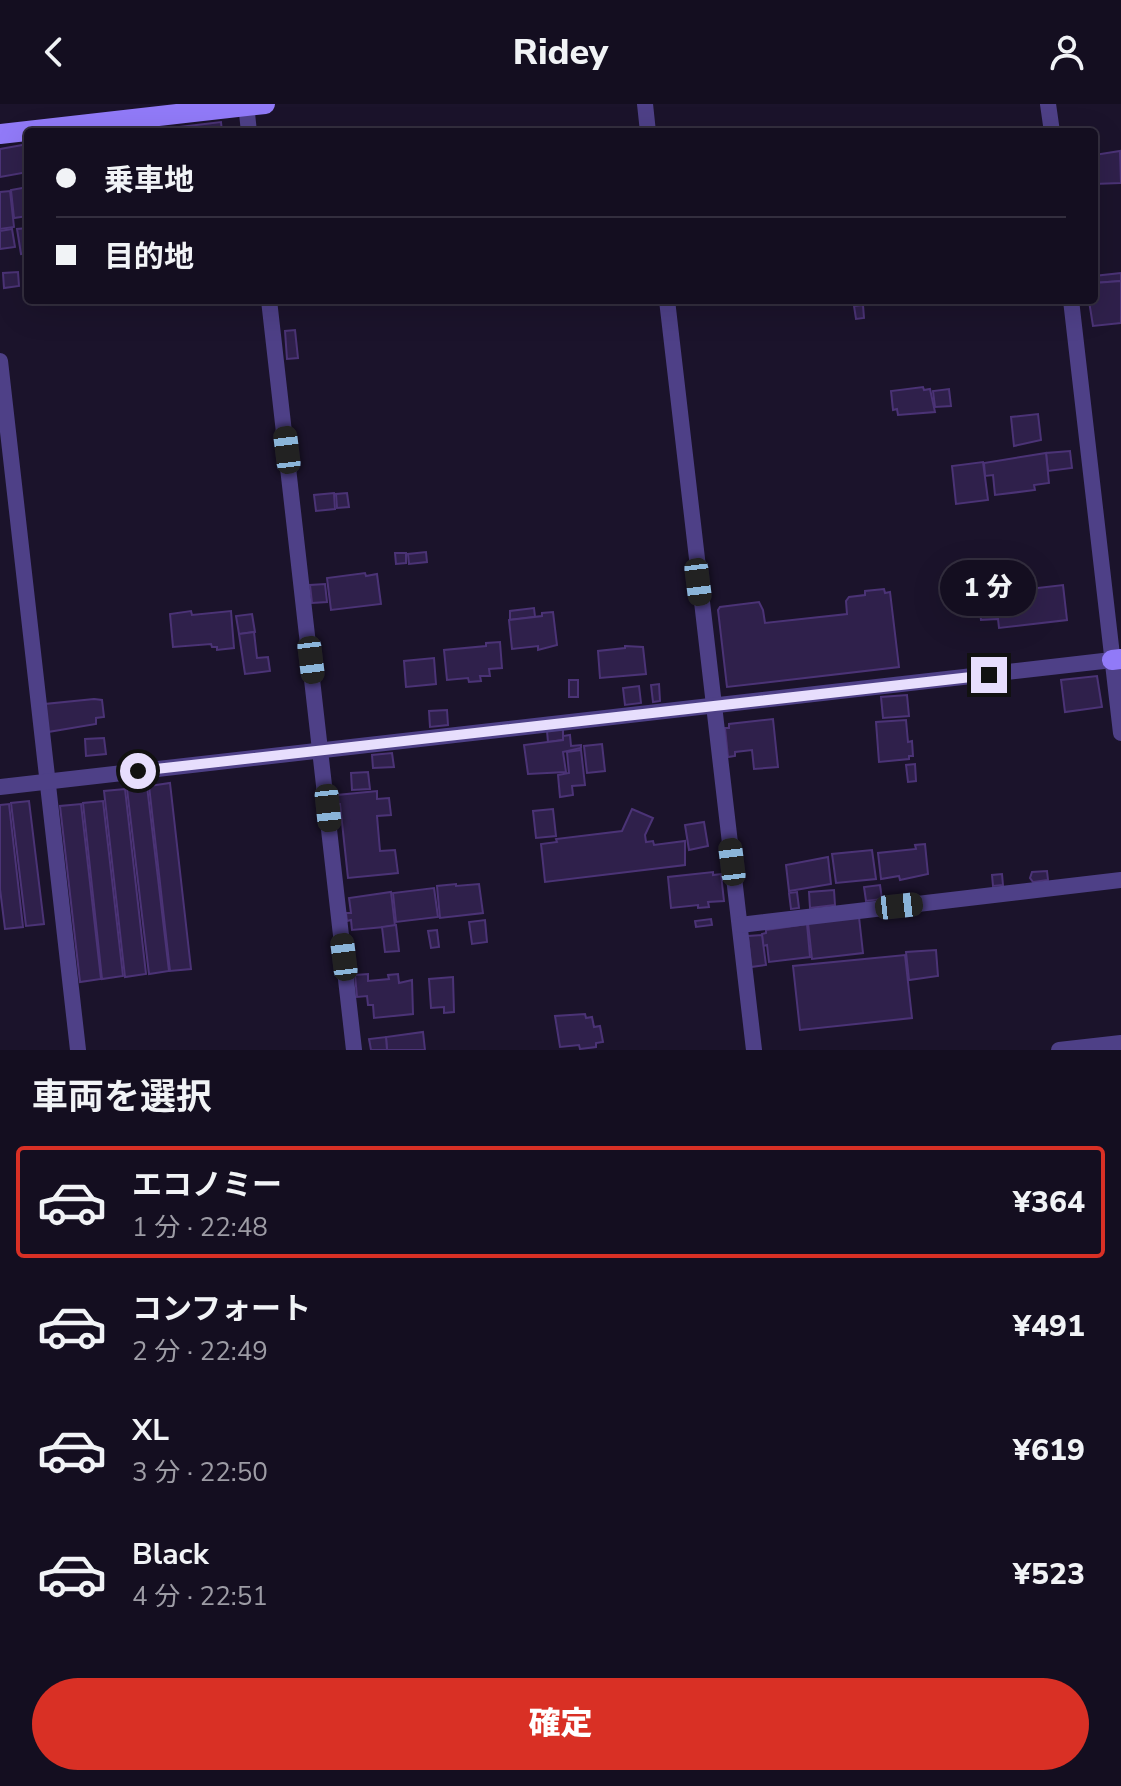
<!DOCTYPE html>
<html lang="ja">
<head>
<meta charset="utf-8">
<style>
  :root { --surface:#140e20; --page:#1d1729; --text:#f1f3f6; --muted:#9d9ca5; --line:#332e3e; --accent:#d93025 }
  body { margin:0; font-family:"Nunito Sans","Noto Sans JP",sans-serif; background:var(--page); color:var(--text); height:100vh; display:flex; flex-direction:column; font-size:30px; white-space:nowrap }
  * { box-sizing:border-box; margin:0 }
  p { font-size:26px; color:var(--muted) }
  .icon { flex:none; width:44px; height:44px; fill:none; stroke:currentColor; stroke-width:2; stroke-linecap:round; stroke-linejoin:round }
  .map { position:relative; height:946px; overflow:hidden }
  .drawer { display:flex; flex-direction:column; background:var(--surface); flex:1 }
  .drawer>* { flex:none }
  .guide { position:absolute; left:24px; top:24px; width:1074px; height:176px; border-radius:8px; box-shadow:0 8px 32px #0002,0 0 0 2px var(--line); display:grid; align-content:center; height:176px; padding:0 32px; background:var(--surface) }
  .end { position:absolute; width:36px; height:36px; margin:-18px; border:10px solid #e7defd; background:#111; box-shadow:0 0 0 4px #111 }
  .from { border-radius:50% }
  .bubble { position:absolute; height:56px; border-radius:28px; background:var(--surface); box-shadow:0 8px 32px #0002,0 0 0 2px var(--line); font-size:26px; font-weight:800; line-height:56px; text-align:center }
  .car { position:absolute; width:24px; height:48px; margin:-24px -12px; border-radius:10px; box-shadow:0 0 6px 2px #0007; background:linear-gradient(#222 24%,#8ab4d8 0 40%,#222 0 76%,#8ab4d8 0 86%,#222 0) }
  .guide b { display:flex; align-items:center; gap:28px; height:76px; font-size:30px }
  .guide b+b { border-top:2px solid var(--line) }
  .guide i { width:20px; height:20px; background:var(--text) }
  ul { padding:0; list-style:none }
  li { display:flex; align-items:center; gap:24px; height:112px; margin:0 16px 12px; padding:0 16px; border:4px solid transparent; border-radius:8px }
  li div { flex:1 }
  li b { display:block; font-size:30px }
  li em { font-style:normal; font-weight:800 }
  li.active { border-color:var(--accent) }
  li>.icon { width:72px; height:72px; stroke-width:1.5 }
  h2 { padding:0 32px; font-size:36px; line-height:96px }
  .button { display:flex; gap:16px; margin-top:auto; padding:16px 32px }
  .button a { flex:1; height:92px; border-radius:48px; background:var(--accent); color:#fff; font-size:32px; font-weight:800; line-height:92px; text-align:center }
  header { display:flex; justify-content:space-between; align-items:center; height:104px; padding:0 32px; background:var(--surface); font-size:36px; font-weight:800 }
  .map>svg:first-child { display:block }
  .building { fill:#2f204b; stroke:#4b3376; stroke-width:2 }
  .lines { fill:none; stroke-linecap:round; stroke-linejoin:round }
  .street { stroke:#4e4087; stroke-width:16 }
  .secondary { stroke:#917af8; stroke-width:20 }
  .route { stroke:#e7defd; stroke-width:10 }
</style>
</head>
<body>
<header><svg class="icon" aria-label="back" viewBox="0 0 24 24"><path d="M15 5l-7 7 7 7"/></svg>Ridey<svg class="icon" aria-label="person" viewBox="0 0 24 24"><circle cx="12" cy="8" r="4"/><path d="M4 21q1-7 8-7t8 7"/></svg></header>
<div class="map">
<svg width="1121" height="946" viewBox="0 0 1121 946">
  <rect width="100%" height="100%" fill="#1b132b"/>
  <g class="building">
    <path d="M 221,18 L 222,28 L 180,28 L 180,23 Z"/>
    <path d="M 28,40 L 28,68 L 0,73 L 0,45 Z"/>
    <path d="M 1120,47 L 1121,79 L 1094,80 L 1094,51 Z"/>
    <path d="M 28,83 L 28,112 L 14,114 L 11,86 Z"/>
    <path d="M 10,87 L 14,123 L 0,125 L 0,88 Z"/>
    <path d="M 28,124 L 28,149 L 21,150 L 17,125 Z"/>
    <path d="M 12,125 L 15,143 L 0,145 L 0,127 Z"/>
    <path d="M 18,168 L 19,182 L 4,184 L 3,169 Z"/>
    <path d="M 1121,169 L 1121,177 L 1094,179 L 1094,172 Z"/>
    <path d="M 1121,177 L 1121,219 L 1093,222 L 1089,197 L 1094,196 L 1094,179 Z"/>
    <path d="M 863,201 L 864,214 L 856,215 L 854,202 Z"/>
    <path d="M 295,226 L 298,254 L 287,255 L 285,227 Z"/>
    <path d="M 923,283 L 924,286 L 930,285 L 935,308 L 898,311 L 897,305 L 893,306 L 891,287 Z"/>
    <path d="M 949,285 L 951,302 L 935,303 L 933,287 Z"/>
    <path d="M 1038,310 L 1041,336 L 1014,342 L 1011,313 Z"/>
    <path d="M 1070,347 L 1072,364 L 1048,367 L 1046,349 Z"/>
    <path d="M 1046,349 L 1049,379 L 1034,381 L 1035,386 L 995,391 L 993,371 L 985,372 L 984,359 Z"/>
    <path d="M 983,358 L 988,396 L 956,400 L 952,362 Z"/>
    <path d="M 334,389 L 335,405 L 316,407 L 314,391 Z"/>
    <path d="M 347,389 L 349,403 L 337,404 L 336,390 Z"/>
    <path d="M 426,448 L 427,458 L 409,460 L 408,450 Z"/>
    <path d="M 395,449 L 406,449 L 406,459 L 396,460 Z"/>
    <path d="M 365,469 L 366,472 L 377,470 L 381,500 L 331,506 L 327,474 Z"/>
    <path d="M 325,480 L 327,498 L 312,499 L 310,481 Z"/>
    <path d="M 1063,481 L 1067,516 L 999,524 L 998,515 L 981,516 L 978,491 Z"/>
    <path d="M 884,485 L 885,489 L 890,488 L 899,563 L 727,583 L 718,506 L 720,503 L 759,498 L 763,506 L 765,519 L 847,510 L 846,497 L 849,493 L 865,491 L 865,487 Z"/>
    <path d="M 534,504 L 535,513 L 510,516 L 510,507 Z"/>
    <path d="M 191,507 L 192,511 L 231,507 L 234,544 L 217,546 L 217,543 L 212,543 L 211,540 L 173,543 L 170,510 Z"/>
    <path d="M 553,508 L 557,541 L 538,546 L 538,542 L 512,545 L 509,516 L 542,512 L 542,509 Z"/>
    <path d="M 252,510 L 255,528 L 239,530 L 236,512 Z"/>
    <path d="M 254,528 L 257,554 L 268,553 L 270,567 L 245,570 L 239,530 Z"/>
    <path d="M 500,538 L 502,564 L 489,565 L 490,572 L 480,572 L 481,577 L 469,578 L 468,574 L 447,576 L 444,546 L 486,542 L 486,539 Z"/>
    <path d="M 625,542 L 643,543 L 646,570 L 600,574 L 598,547 L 625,544 Z"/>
    <path d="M 434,554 L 436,580 L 406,583 L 404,557 Z"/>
    <path d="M 1097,572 L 1102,603 L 1065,608 L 1061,576 Z"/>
    <rect x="569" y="576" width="9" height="17"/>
    <path d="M 659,580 L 660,597 L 653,598 L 651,581 Z"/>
    <path d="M 639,582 L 641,599 L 625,601 L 623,584 Z"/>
    <path d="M 907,591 L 909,612 L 883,614 L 881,593 Z"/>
    <path d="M 94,595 L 102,596 L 104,613 L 96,614 L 96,620 L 48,628 L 45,600 Z"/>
    <path d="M 447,606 L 448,621 L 430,623 L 429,607 Z"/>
    <path d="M 773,615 L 778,663 L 754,665 L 752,646 L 735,648 L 735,652 L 728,653 L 725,624 L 729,624 L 729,620 Z"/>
    <path d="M 906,616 L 908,638 L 912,637 L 913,652 L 909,652 L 909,655 L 879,658 L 876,618 Z"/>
    <path d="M 563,625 L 563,636 L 548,638 L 547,627 Z"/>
    <path d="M 570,631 L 571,642 L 581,641 L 581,644 L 563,648 L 566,668 L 528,670 L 524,641 L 563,636 L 563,632 Z"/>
    <path d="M 104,634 L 106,650 L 86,652 L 85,635 Z"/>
    <path d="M 602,640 L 605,667 L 587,669 L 584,642 Z"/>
    <path d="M 581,646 L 585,681 L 572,682 L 573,691 L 560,693 L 558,671 L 569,669 L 567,648 Z"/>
    <path d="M 392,649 L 394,663 L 373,664 L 372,651 Z"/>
    <path d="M 915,660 L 916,677 L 908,678 L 906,661 Z"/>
    <path d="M 368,668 L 370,685 L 352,686 L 351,669 Z"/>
    <path d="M 170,679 L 191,865 L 170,867 L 149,682 Z"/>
    <path d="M 147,682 L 169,867 L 149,870 L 127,685 Z"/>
    <path d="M 125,685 L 146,870 L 125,873 L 104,687 Z"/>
    <path d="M 377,687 L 377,695 L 389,694 L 391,711 L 377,712 L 380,747 L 395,746 L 398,769 L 348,774 L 340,700 L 338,700 L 337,691 Z"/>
    <path d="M 29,697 L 44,820 L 26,822 L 11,699 Z"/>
    <path d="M 103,697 L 123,872 L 102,875 L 83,699 Z"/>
    <path d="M 9,700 L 23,823 L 5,825 L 0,785 L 0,701 Z"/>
    <path d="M 81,700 L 101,875 L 80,878 L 60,702 Z"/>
    <path d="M 553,705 L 556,732 L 536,734 L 533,707 Z"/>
    <path d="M 632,705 L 653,714 L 645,731 L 646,738 L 653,737 L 654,741 L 685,737 L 685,761 L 545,778 L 541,740 L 557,738 L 556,735 L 622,727 Z"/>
    <path d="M 704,718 L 708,742 L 689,746 L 685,721 Z"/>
    <path d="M 925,740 L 928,770 L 900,776 L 899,772 L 881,775 L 878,749 L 916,745 L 915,741 Z"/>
    <path d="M 872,746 L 876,775 L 836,779 L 832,750 Z"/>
    <path d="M 828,753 L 831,780 L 789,787 L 786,761 Z"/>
    <path d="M 1047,767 L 1048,776 L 1033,778 L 1030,774 L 1032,768 Z"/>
    <path d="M 713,768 L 713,771 L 721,770 L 724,797 L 708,798 L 709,803 L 698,804 L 698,801 L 671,804 L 668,773 Z"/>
    <path d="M 1002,770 L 1003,781 L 993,782 L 992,771 Z"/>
    <path d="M 456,780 L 456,782 L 479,780 L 483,809 L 440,814 L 437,782 Z"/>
    <path d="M 880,781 L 882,795 L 866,797 L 864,783 Z"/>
    <path d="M 434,784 L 438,813 L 396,818 L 393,789 Z"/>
    <path d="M 834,786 L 835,801 L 810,804 L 809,788 Z"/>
    <path d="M 391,788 L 395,822 L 352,826 L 351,816 L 347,817 L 346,809 L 351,809 L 349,794 Z"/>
    <path d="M 797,788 L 799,804 L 791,805 L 789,789 Z"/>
    <path d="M 859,813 L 863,849 L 812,855 L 808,819 Z"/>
    <path d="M 711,815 L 712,821 L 696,823 L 695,817 Z"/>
    <path d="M 485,816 L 487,838 L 472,840 L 469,818 Z"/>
    <path d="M 807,820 L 810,853 L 769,858 L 767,841 L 763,842 L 762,830 L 766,829 L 766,826 Z"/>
    <path d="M 396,821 L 399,847 L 385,848 L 382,823 Z"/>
    <path d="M 437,826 L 439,843 L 431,844 L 428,827 Z"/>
    <path d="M 762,831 L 766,861 L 751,863 L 748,832 Z"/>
    <path d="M 936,846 L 938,872 L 909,876 L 906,848 Z"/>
    <path d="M 905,851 L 912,914 L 800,926 L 793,862 Z"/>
    <path d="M 368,870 L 368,877 L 389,875 L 388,871 L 398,870 L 399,879 L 412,876 L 413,910 L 374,914 L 373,901 L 368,901 L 367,892 L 357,893 L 355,871 Z"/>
    <path d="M 453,873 L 454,908 L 444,909 L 444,903 L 431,904 L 429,875 Z"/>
    <path d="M 585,910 L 586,914 L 592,913 L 594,923 L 600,922 L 603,938 L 596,939 L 596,943 L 580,945 L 579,941 L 560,943 L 555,912 Z"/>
    <path d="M 423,928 L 425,946 L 387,946 L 386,933 Z"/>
    <path d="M 386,933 L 387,946 L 371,946 L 369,935 Z"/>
  </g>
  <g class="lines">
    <g class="street">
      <path d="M 246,0 L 249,28"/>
      <path d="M 645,0 L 648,28"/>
      <path d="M 1048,0 L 1052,28"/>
      <path d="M 269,196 L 354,946"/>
      <path d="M 667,196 L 754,946"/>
      <path d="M 1071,196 L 1121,629"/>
      <path d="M 0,257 L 78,946"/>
      <path d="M 0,683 L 1112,556"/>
      <path d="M 740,821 L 1121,776"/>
      <path d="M 1059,946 L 1121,939"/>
    </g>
    <g class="secondary">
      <path d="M 0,30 L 265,0"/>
      <path d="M 1112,556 L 1121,555"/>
    </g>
  </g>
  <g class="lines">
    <path class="route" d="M 138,667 L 989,571"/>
  </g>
</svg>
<i class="end from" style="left:138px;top:667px"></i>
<i class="end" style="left:989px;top:571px"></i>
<div class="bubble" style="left:940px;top:456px;width:96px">1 分</div>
<i class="car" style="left:287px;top:346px;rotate:353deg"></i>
<i class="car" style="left:698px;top:478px;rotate:173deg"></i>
<i class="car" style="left:311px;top:556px;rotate:173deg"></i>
<i class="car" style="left:328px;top:704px;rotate:174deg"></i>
<i class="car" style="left:732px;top:758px;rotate:353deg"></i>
<i class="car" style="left:899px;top:802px;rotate:84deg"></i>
<i class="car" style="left:344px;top:853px;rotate:353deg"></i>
<div class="guide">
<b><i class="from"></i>乗車地</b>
<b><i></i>目的地</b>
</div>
</div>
<section class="drawer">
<h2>車両を選択</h2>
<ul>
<li class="active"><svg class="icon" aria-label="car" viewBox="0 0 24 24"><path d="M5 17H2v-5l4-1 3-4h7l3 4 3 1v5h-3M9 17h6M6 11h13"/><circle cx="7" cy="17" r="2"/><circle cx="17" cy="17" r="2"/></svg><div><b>エコノミー</b><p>1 分 · 22:48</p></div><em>¥364</em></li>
<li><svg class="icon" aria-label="car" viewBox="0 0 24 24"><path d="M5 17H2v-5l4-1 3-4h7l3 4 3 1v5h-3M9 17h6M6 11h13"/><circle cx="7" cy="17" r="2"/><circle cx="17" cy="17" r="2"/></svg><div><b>コンフォート</b><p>2 分 · 22:49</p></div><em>¥491</em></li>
<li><svg class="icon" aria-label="car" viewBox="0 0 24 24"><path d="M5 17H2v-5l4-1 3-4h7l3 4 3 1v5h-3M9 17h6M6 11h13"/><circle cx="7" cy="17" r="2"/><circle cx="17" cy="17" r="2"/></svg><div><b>XL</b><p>3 分 · 22:50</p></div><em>¥619</em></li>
<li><svg class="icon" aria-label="car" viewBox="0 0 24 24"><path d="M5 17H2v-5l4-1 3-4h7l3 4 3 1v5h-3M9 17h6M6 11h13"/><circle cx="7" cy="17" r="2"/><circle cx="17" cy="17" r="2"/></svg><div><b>Black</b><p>4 分 · 22:51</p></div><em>¥523</em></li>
</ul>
<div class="button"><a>確定</a></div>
</section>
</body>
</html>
